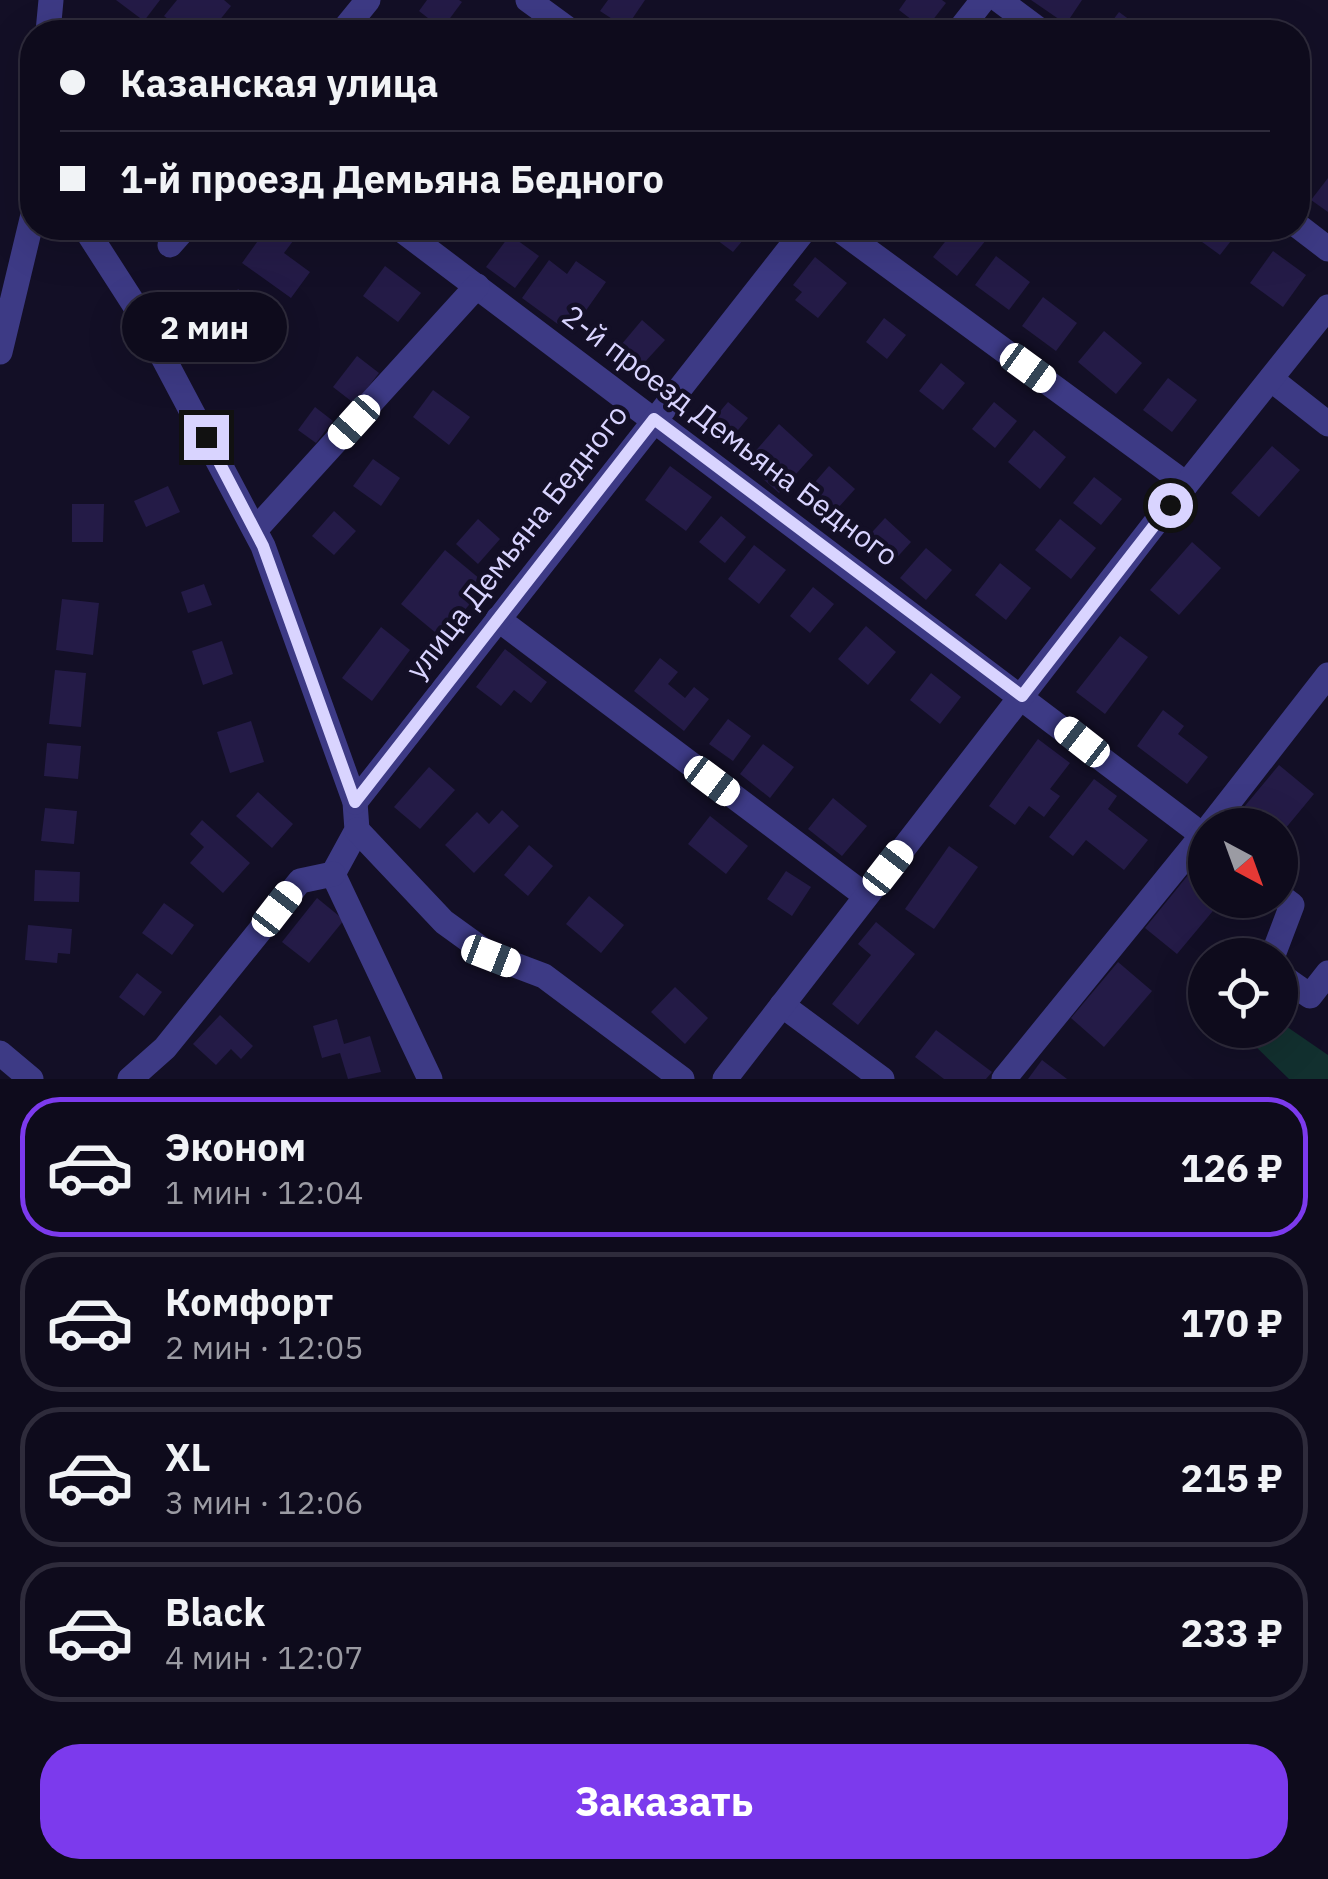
<!DOCTYPE html>
<html lang="ru">
<head>
<meta charset="utf-8">
<style>
  :root { --surface:#0e0b1c; --page:#171425; --text:#f1f3f6; --muted:#9b9ba3; --line:#2e2b3b; --accent:#7c3aed }
  body { margin:0; font-family:"IBM Plex Sans",sans-serif; background:var(--page); color:var(--text); height:100vh; display:flex; flex-direction:column; font-size:38px; white-space:nowrap }
  * { box-sizing:border-box; margin:0 }
  p { font-size:32px; color:var(--muted) }
  .icon { flex:none; width:55px; height:55px; fill:none; stroke:currentColor; stroke-width:2; stroke-linecap:round; stroke-linejoin:round }
  .map { position:relative; height:1079px; overflow:hidden }
  .panel { display:flex; flex-direction:column; background:var(--surface); flex:1 }
  .panel>* { flex:none }
  .guide { position:absolute; left:20px; top:20px; width:1290px; height:220px; border-radius:40px; box-shadow:0 10px 40px #0002,0 0 0 2px var(--line); display:grid; align-content:center; height:220px; padding:0 40px; background:var(--surface) }
  .needle { width:65px; rotate:139deg }
  .controls { position:absolute; left:1188px; top:808px; display:grid; gap:20px }
  .controls a { display:grid; place-items:center; width:110px; height:110px; border-radius:50%; background:var(--surface); box-shadow:0 10px 40px #0002,0 0 0 2px var(--line); font-size:50px }
  .end { position:absolute; width:45px; height:45px; margin:-22px; border:12px solid #d9d4ff; background:#111; box-shadow:0 0 0 5px #111 }
  .from { border-radius:50% }
  .bubble { position:absolute; height:70px; border-radius:35px; background:var(--surface); box-shadow:0 10px 40px #0002,0 0 0 2px var(--line); font-size:32px; font-weight:800; line-height:70px; text-align:center }
  .car { position:absolute; width:30px; height:60px; margin:-30px -15px; border-radius:12px; box-shadow:0 0 8px 2px #0007; background:linear-gradient(#fff 24%,#345 0 40%,#fff 0 76%,#345 0 86%,#fff 0) }
  .guide b { display:flex; align-items:center; gap:35px; height:95px; font-size:38px }
  .guide b+b { border-top:2px solid var(--line) }
  .guide i { width:25px; height:25px; background:var(--text) }
  ul { padding:18px 0 0; list-style:none }
  li { display:flex; align-items:center; gap:30px; height:140px; margin:0 20px 15px; padding:0 20px; border:5px solid var(--line); border-radius:40px }
  li div { flex:1 }
  li b { display:block; font-size:38px }
  li em { font-style:normal; font-weight:800 }
  li.on { border-color:var(--accent) }
  li>.icon { width:90px; height:90px; stroke-width:1.5 }
  .cta { display:flex; gap:20px; margin-top:auto; padding:20px 40px }
  .cta a { flex:1; height:115px; border-radius:40px; background:var(--accent); color:#fff; font-size:40px; font-weight:800; line-height:115px; text-align:center }
  .map>svg:first-child { display:block }
  .green { fill:#12302f }
  .building { fill:#241b47 }
  .lines { fill:none; stroke-linecap:round; stroke-linejoin:round }
  .minor { stroke:#3d3a85; stroke-width:25 }
  .route { stroke:#d9d4ff; stroke-width:12 }
  .labels { text-anchor:middle; stroke-width:9; stroke-linejoin:round; paint-order:stroke }
  .street-label { font-size:30px; fill:#d9d4ff; stroke:#130f26 }
</style>
</head>
<body>
<div class="map">
<svg width="1328" height="1079" viewBox="0 0 1328 1079">
  <rect width="100%" height="100%" fill="#130f26"/>
  <path class="green" d="M 1280,1022 L 1328,1055 L 1328,1079 L 1289,1079 L 1248,1039 L 1255,1030 L 1280,1030 Z"/>
  <g class="building">
    <path d="M 116,0 L 160,0 L 144,21 Z"/>
    <path d="M 177,0 L 224,0 L 231,6 L 210,32 L 185,32 L 164,16 Z"/>
    <path d="M 427,0 L 459,0 L 462,2 L 442,29 L 419,11 Z"/>
    <path d="M 608,0 L 645,0 L 626,28 L 600,11 Z"/>
    <path d="M 906,0 L 942,0 L 946,3 L 925,30 L 899,10 Z"/>
    <path d="M 1031,0 L 1082,0 L 1066,24 Z"/>
    <path d="M 1119,12 L 1146,32 L 1104,32 Z"/>
    <path d="M 1328,178 L 1328,212 L 1311,200 Z"/>
    <path d="M 267,228 L 275,228 L 293,241 L 284,253 L 310,272 L 291,298 L 242,263 Z"/>
    <path d="M 727,228 L 753,228 L 733,252 L 717,240 Z"/>
    <path d="M 956,228 L 969,228 L 986,240 L 957,276 L 933,257 Z"/>
    <path d="M 1189,228 L 1241,228 L 1220,255 L 1187,231 Z"/>
    <path d="M 510,235 L 539,256 L 515,288 L 486,267 Z"/>
    <path d="M 1273,251 L 1306,275 L 1283,307 L 1250,283 Z"/>
    <path d="M 996,256 L 1030,282 L 1009,310 L 975,285 Z"/>
    <path d="M 815,257 L 847,283 L 818,318 L 795,300 L 802,292 L 793,285 Z"/>
    <path d="M 549,260 L 567,274 L 576,261 L 606,282 L 570,333 L 522,298 Z"/>
    <path d="M 385,266 L 421,293 L 398,322 L 363,296 Z"/>
    <path d="M 238,289 L 272,314 L 259,333 L 246,324 L 235,339 L 213,324 Z"/>
    <path d="M 1043,297 L 1077,323 L 1056,351 L 1022,326 Z"/>
    <path d="M 884,318 L 906,335 L 887,359 L 866,342 Z"/>
    <path d="M 642,320 L 665,340 L 643,364 L 621,345 Z"/>
    <path d="M 1104,331 L 1142,363 L 1116,394 L 1078,362 Z"/>
    <path d="M 357,356 L 379,373 L 355,404 L 333,387 Z"/>
    <path d="M 941,363 L 965,383 L 943,410 L 919,391 Z"/>
    <path d="M 1168,378 L 1197,400 L 1172,432 L 1143,410 Z"/>
    <path d="M 433,390 L 470,417 L 449,445 L 413,417 Z"/>
    <path d="M 728,402 L 748,418 L 724,447 L 698,426 L 711,410 L 717,415 Z"/>
    <path d="M 994,402 L 1017,421 L 995,448 L 972,429 Z"/>
    <path d="M 315,407 L 333,421 L 316,443 L 298,430 Z"/>
    <path d="M 779,424 L 813,455 L 779,493 L 745,463 Z"/>
    <path d="M 1034,430 L 1066,457 L 1040,489 L 1008,462 Z"/>
    <path d="M 1272,446 L 1300,470 L 1259,517 L 1231,493 Z"/>
    <path d="M 373,459 L 400,478 L 381,506 L 353,486 Z"/>
    <path d="M 670,466 L 712,497 L 686,531 L 645,500 Z"/>
    <path d="M 829,466 L 855,489 L 829,518 L 803,496 Z"/>
    <path d="M 1094,477 L 1122,499 L 1101,525 L 1073,503 Z"/>
    <path d="M 168,486 L 180,512 L 146,527 L 134,501 Z"/>
    <path d="M 72,504 L 104,504 L 103,542 L 72,542 Z"/>
    <path d="M 334,511 L 356,531 L 334,555 L 312,536 Z"/>
    <path d="M 721,516 L 746,537 L 725,563 L 699,542 Z"/>
    <path d="M 885,518 L 911,542 L 890,565 L 864,541 Z"/>
    <path d="M 478,519 L 500,539 L 478,564 L 456,544 Z"/>
    <path d="M 1060,519 L 1096,548 L 1071,579 L 1035,550 Z"/>
    <path d="M 1192,542 L 1221,568 L 1179,615 L 1150,590 Z"/>
    <path d="M 754,545 L 786,570 L 759,604 L 728,579 Z"/>
    <path d="M 926,548 L 952,570 L 926,600 L 900,578 Z"/>
    <path d="M 445,550 L 486,584 L 442,638 L 401,604 Z"/>
    <path d="M 1000,563 L 1031,588 L 1006,620 L 975,595 Z"/>
    <path d="M 204,584 L 212,605 L 188,613 L 181,592 Z"/>
    <path d="M 813,587 L 834,604 L 810,633 L 790,616 Z"/>
    <path d="M 62,599 L 99,603 L 93,655 L 56,650 Z"/>
    <path d="M 866,626 L 896,652 L 868,685 L 838,659 Z"/>
    <path d="M 381,627 L 410,650 L 372,701 L 342,678 Z"/>
    <path d="M 1120,636 L 1148,657 L 1105,714 L 1076,692 Z"/>
    <path d="M 222,641 L 233,674 L 203,685 L 192,651 Z"/>
    <path d="M 505,649 L 547,682 L 531,703 L 514,690 L 501,706 L 476,687 Z"/>
    <path d="M 660,658 L 678,672 L 668,684 L 685,698 L 694,687 L 709,699 L 684,731 L 634,691 Z"/>
    <path d="M 55,670 L 86,673 L 81,727 L 49,724 Z"/>
    <path d="M 931,673 L 961,697 L 940,724 L 910,700 Z"/>
    <path d="M 1163,710 L 1184,726 L 1178,734 L 1208,757 L 1187,784 L 1137,746 Z"/>
    <path d="M 728,719 L 751,736 L 733,761 L 709,744 Z"/>
    <path d="M 251,721 L 264,762 L 230,773 L 217,732 Z"/>
    <path d="M 1038,739 L 1070,763 L 1050,789 L 1060,796 L 1044,817 L 1029,806 L 1015,825 L 989,806 Z"/>
    <path d="M 47,743 L 81,746 L 78,779 L 44,776 Z"/>
    <path d="M 763,744 L 794,767 L 770,798 L 740,774 Z"/>
    <path d="M 1279,765 L 1314,794 L 1280,835 L 1280,825 L 1267,825 L 1244,807 Z"/>
    <path d="M 429,767 L 455,790 L 420,829 L 394,807 Z"/>
    <path d="M 1094,779 L 1117,796 L 1108,809 L 1148,840 L 1124,870 L 1086,840 L 1073,856 L 1049,837 Z"/>
    <path d="M 258,792 L 293,824 L 272,848 L 236,816 Z"/>
    <path d="M 833,798 L 867,826 L 842,856 L 808,829 Z"/>
    <path d="M 45,808 L 77,811 L 74,844 L 41,841 Z"/>
    <path d="M 502,810 L 519,826 L 474,873 L 445,845 L 477,812 L 489,824 Z"/>
    <path d="M 710,816 L 748,846 L 726,874 L 688,844 Z"/>
    <path d="M 202,820 L 250,863 L 223,893 L 190,863 L 204,847 L 190,834 Z"/>
    <path d="M 529,845 L 553,866 L 528,896 L 504,875 Z"/>
    <path d="M 949,846 L 978,867 L 934,929 L 905,909 Z"/>
    <path d="M 1193,869 L 1205,879 L 1205,900 L 1222,900 L 1177,954 L 1145,928 Z"/>
    <path d="M 35,870 L 80,872 L 79,902 L 34,901 Z"/>
    <path d="M 786,871 L 811,887 L 792,916 L 767,899 Z"/>
    <path d="M 589,896 L 624,925 L 601,953 L 566,924 Z"/>
    <path d="M 317,898 L 344,920 L 309,963 L 282,942 Z"/>
    <path d="M 164,903 L 194,925 L 172,955 L 142,933 Z"/>
    <path d="M 876,922 L 915,954 L 858,1025 L 832,1004 L 871,955 L 858,944 Z"/>
    <path d="M 28,925 L 72,929 L 70,954 L 58,953 L 57,963 L 25,960 Z"/>
    <path d="M 1118,962 L 1152,991 L 1104,1047 L 1071,1018 Z"/>
    <path d="M 137,973 L 162,992 L 144,1016 L 119,997 Z"/>
    <path d="M 675,987 L 708,1018 L 685,1044 L 651,1012 Z"/>
    <path d="M 220,1015 L 253,1046 L 241,1059 L 231,1049 L 216,1065 L 193,1044 Z"/>
    <path d="M 337,1019 L 344,1044 L 370,1036 L 381,1072 L 348,1079 L 340,1053 L 322,1058 L 313,1026 Z"/>
    <path d="M 936,1030 L 992,1072 L 986,1079 L 944,1079 L 915,1057 Z"/>
    <path d="M 1042,1060 L 1067,1079 L 1028,1079 Z"/>
  </g>
  <g class="lines">
    <g class="minor">
      <path d="M 528,0 L 572,32"/>
      <path d="M 999,0 L 1042,32"/>
      <path d="M 48,32 L 51,0"/>
      <path d="M 342,32 L 368,0"/>
      <path d="M 958,32 L 983,0"/>
      <path d="M 1298,226 L 1328,249"/>
      <path d="M 85,228 L 139,312 L 263,546 L 355,802 L 357,830 L 333,874 L 430,1079"/>
      <path d="M 399,228 L 1205,837"/>
      <path d="M 837,228 L 1186,484"/>
      <path d="M 170,245 L 185,228"/>
      <path d="M 0,352 L 32,219"/>
      <path d="M 1271,379 L 1328,424"/>
      <path d="M 255,530 L 477,286"/>
      <path d="M 498,619 L 866,896"/>
      <path d="M 355,802 L 806,228"/>
      <path d="M 1211,825 L 1328,675"/>
      <path d="M 357,830 L 444,922 L 491,956 L 544,976 L 682,1079"/>
      <path d="M 1273,955 L 1292,905 L 1280,896"/>
      <path d="M 1280,975 L 1310,996 L 1328,973"/>
      <path d="M 782,1005 L 882,1079"/>
      <path d="M 0,1053 L 31,1079"/>
      <path d="M 130,1079 L 165,1048 L 300,881 L 333,874"/>
      <path d="M 725,1079 L 1153,526 L 1328,307"/>
      <path d="M 1004,1079 L 1205,832"/>
    </g>
  </g>
  <g class="lines">
    <path class="route" d="M 206,437 L 263,546 L 355,802 L 654,419 L 1022,696 L 1170,505"/>
  </g>
  <g class="labels">
    <g class="street-label">
      <text transform="translate(730 436) rotate(37)" y="10">2-й проезд Демьяна Бедного</text>
      <text transform="translate(517 542) rotate(-52)" y="10">улица Демьяна Бедного</text>
    </g>
  </g>
</svg>
<div class="controls">
<a><svg class="needle" viewBox="-14 -14 28 28"><path d="M0-13l5 13h-10z" fill="#e53935"/><path d="M0 13l5-13h-10z" fill="#9b9ba3"/></svg></a>
<a><svg class="icon" aria-label="locate" viewBox="0 0 24 24"><circle cx="12" cy="12" r="6"/><path d="M12 2v4M12 18v4M2 12h4M18 12h4"/></svg></a>
</div>
<i class="end from" style="left:1170px;top:505px"></i>
<i class="end" style="left:206px;top:437px"></i>
<div class="bubble" style="left:122px;top:292px;width:165px">2 мин</div>
<i class="car" style="left:1028px;top:368px;rotate:126deg"></i>
<i class="car" style="left:354px;top:422px;rotate:222deg"></i>
<i class="car" style="left:1082px;top:742px;rotate:308deg"></i>
<i class="car" style="left:712px;top:781px;rotate:127deg"></i>
<i class="car" style="left:888px;top:868px;rotate:38deg"></i>
<i class="car" style="left:277px;top:909px;rotate:38deg"></i>
<i class="car" style="left:491px;top:956px;rotate:111deg"></i>
<div class="guide">
<b><i class="from"></i>Казанская улица</b>
<b><i></i>1-й проезд Демьяна Бедного</b>
</div>
</div>
<section class="panel">
<ul>
<li class="on"><svg class="icon" aria-label="car" viewBox="0 0 24 24"><path d="M5 17H2v-5l4-1 3-4h7l3 4 3 1v5h-3M9 17h6M6 11h13"/><circle cx="7" cy="17" r="2"/><circle cx="17" cy="17" r="2"/></svg><div><b>Эконом</b><p>1 мин · 12:04</p></div><em>126 ₽</em></li>
<li><svg class="icon" aria-label="car" viewBox="0 0 24 24"><path d="M5 17H2v-5l4-1 3-4h7l3 4 3 1v5h-3M9 17h6M6 11h13"/><circle cx="7" cy="17" r="2"/><circle cx="17" cy="17" r="2"/></svg><div><b>Комфорт</b><p>2 мин · 12:05</p></div><em>170 ₽</em></li>
<li><svg class="icon" aria-label="car" viewBox="0 0 24 24"><path d="M5 17H2v-5l4-1 3-4h7l3 4 3 1v5h-3M9 17h6M6 11h13"/><circle cx="7" cy="17" r="2"/><circle cx="17" cy="17" r="2"/></svg><div><b>XL</b><p>3 мин · 12:06</p></div><em>215 ₽</em></li>
<li><svg class="icon" aria-label="car" viewBox="0 0 24 24"><path d="M5 17H2v-5l4-1 3-4h7l3 4 3 1v5h-3M9 17h6M6 11h13"/><circle cx="7" cy="17" r="2"/><circle cx="17" cy="17" r="2"/></svg><div><b>Black</b><p>4 мин · 12:07</p></div><em>233 ₽</em></li>
</ul>
<div class="cta"><a>Заказать</a></div>
</section>
</body>
</html>
